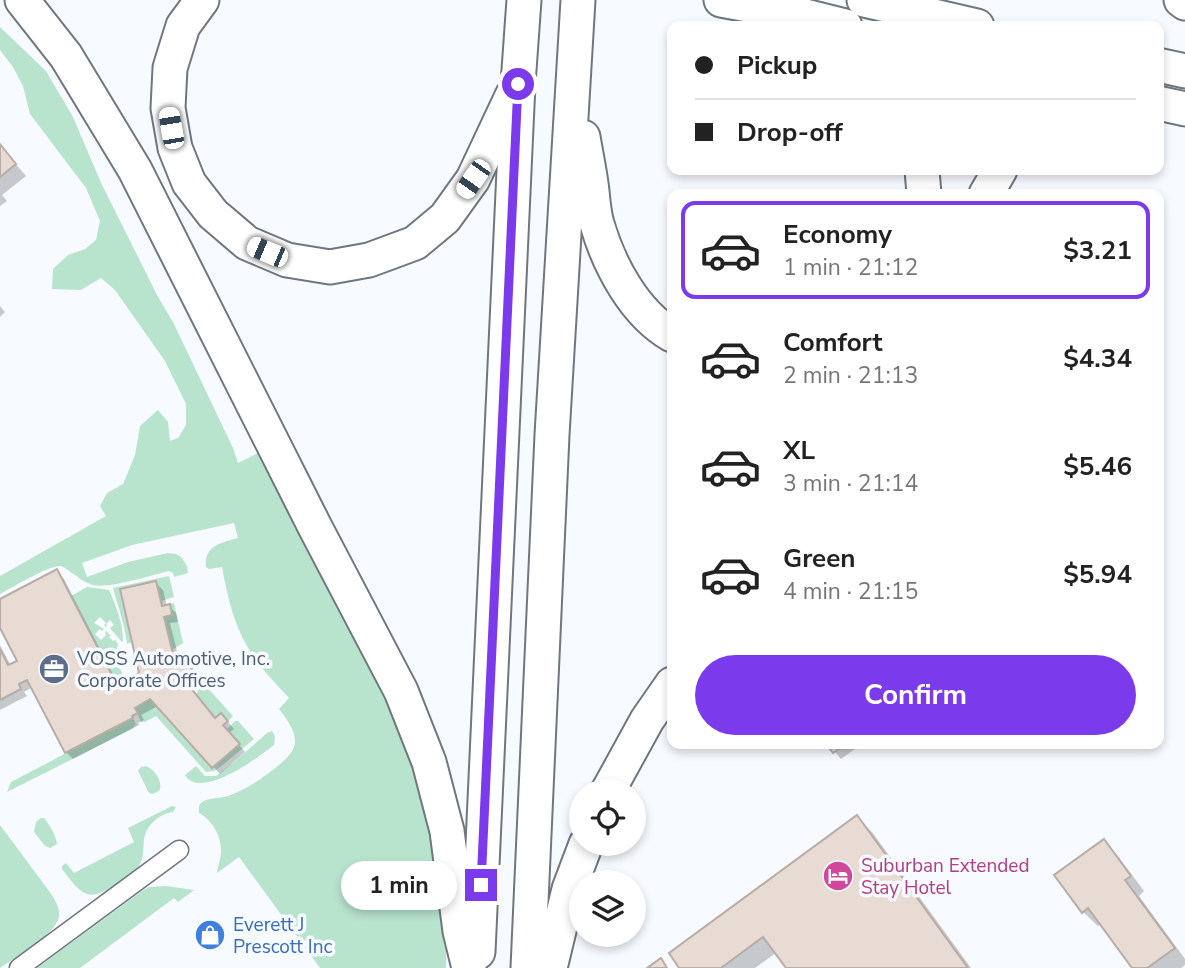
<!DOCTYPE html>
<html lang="en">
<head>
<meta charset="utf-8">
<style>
  :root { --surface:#fff; --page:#f2f2f2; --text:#222; --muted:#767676; --line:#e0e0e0; --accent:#7c3aed }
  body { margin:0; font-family:"Nunito Sans",sans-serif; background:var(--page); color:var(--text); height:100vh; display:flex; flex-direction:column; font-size:26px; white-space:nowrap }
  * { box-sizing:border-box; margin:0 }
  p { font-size:23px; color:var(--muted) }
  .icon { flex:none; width:38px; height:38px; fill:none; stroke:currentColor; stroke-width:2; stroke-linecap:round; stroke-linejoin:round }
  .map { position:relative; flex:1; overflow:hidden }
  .drawer { position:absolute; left:667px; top:189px; width:497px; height:560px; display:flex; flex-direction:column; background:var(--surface); border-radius:14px; box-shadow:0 4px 10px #0003 }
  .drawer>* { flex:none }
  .hud { position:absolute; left:667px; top:21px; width:497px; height:154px; border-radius:14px; box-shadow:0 4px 10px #0003; display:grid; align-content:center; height:154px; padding:0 28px; background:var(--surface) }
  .fabs { position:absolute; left:569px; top:779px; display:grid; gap:14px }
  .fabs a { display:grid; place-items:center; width:77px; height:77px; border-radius:50%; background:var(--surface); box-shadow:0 4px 10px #0003; font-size:35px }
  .end { position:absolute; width:32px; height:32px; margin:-16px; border:9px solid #7c3aed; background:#fff; box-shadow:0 0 0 4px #fff }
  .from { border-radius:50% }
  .bubble { position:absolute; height:49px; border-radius:24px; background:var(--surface); box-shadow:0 4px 10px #0003; font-size:23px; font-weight:700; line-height:49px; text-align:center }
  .car { position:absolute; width:21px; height:42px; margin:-21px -10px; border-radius:9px; box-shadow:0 0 5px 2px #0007; background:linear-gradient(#fff 24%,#345 0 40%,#fff 0 76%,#345 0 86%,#fff 0) }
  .hud b { display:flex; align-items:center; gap:24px; height:66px; font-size:26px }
  .hud b+b { border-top:2px solid var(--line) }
  .hud i { width:18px; height:18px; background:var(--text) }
  ul { padding:12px 0 0; list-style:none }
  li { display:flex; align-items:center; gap:21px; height:98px; margin:0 14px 10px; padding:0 14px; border:4px solid transparent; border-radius:14px }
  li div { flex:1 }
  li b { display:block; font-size:26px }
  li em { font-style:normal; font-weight:700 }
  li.active { border-color:var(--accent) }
  li>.icon { width:63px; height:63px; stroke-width:1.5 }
  .cta { display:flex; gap:14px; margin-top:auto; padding:14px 28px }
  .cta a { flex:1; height:80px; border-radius:42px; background:var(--accent); color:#fff; font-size:28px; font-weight:700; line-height:80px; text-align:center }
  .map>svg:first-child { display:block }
  .green { fill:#b8e4ce }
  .shadow { fill:#0003 }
  .building { fill:#e7dbd4; stroke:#b8aca6; stroke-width:2 }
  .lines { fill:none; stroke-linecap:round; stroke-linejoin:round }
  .street-casing { stroke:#6f767f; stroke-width:21 }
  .highway-casing { stroke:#6f767f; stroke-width:37 }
  .street { stroke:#fff; stroke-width:18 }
  .highway { stroke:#fff; stroke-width:33 }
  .route { stroke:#7c3aed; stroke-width:9 }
  .labels { text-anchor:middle; stroke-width:7; stroke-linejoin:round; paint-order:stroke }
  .service-label { font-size:19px; fill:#4e5e75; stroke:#f7faff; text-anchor:start }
  .hotel-label { font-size:19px; fill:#b23c85; stroke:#f7faff; text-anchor:start }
  .shop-label { font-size:19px; fill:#366cbe; stroke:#f7faff; text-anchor:start }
</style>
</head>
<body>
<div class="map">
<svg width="1185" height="968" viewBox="0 0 1185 968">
  <rect width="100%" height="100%" fill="#f7faff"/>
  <g class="green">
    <path d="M 0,27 L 46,71 L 73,117 L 102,185 L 157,295 L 174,324 L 233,448 L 238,463 L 260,452 L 383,692 L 401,731 L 430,812 L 447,921 L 446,968 L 320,968 L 239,857 L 217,873 C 218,865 221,858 221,851 C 221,835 212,820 199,813 C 199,809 198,806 201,803 C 206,798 221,798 228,796 C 242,791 254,784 266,775 C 297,752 306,743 279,709 L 289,698 C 274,682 258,666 247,646 C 233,622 227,594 222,567 L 209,569 L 206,567 C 204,545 221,543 238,538 L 234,523 L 132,545 L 82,563 L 87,577 L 128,562 L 168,553 L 176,554 L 181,557 L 187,566 L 188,573 L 174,577 L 173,573 L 169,571 C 152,575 108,589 93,585 C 81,582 67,567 60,566 C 50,565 11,588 0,594 L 0,576 L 106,516 L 100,506 L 107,493 L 123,484 L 135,455 L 140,426 L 158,410 L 168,422 L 170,441 L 178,438 L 186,425 L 186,404 L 165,361 L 115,290 L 101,278 L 81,290 L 52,289 L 53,269 L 68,255 L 85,249 L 96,240 L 100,221 L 86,188 L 30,114 L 23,86 L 13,67 L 0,50 Z"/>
    <path d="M 169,576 L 174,597 L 161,601 L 156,581 L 121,589 L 132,642 L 127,644 C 125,624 118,607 113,588 Z"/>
    <path d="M 87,587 L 109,590 C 116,606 123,623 123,641 L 122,642 L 110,628 L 114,625 L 110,620 L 106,624 L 107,626 L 106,627 L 104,625 L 106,623 L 100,617 L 94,623 L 104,629 L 102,631 L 100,629 L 95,634 L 101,640 L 106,635 L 105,633 L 106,631 L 111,636 L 109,637 L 113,641 L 115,640 L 118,644 C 114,662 116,661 124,676 L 114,681 L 71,596 Z"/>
    <path d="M 174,603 L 183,643 L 172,650 L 164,617 L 172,615 L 170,604 Z"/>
    <path d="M 205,685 L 233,716 L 228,721 L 221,713 L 215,718 L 196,695 L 199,689 Z"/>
    <path d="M 150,699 L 212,768 L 239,744 L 227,729 L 235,721 L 238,721 L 254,739 L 219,768 L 214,771 L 206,772 L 156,716 L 145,722 L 141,722 L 135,708 Z"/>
    <path d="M 133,718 L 136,724 L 134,727 L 130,730 L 7,792 L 11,782 Z"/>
    <path d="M 272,731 L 275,736 L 274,745 C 259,757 200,801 185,775 L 196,766 L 205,776 L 216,776 L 234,762 L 267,733 Z"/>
    <path d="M 146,766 C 155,770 162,780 160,790 L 153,794 L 149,793 L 138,771 L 141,767 Z"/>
    <path d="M 172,806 L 176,807 L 173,812 C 159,814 146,825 144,840 C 143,849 144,857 139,866 C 134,873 124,878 118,883 C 87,904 82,895 62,869 L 62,866 L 66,863 L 74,873 L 134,842 L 128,828 Z"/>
    <path d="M 41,818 L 44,818 C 50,825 56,836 57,844 L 50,848 L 45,846 L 34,832 L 36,822 Z"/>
    <path d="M 0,825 L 52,895 C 56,902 60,909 59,916 C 57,934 14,958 0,968 Z"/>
    <path d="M 166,886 L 194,890 L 178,902 L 174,898 L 80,968 L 37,968 L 142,891 L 149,887 Z"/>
  </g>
  <g class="shadow">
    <path d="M 0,146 L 26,176 L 2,195 L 7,201 L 0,206 Z"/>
    <path d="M 0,306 L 5,312 L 0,317 Z"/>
    <path d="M 57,572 L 64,579 L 119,686 L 141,674 L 156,583 L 163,590 L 167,607 L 169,606 L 176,613 L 178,622 L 170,623 L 181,668 L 188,664 L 195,671 L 199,679 L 190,684 L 193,691 L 216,719 L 221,715 L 228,722 L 234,729 L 229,733 L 245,752 L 220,774 L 158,706 L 141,715 L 144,720 L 138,723 L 139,725 L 73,759 L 66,752 L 33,687 L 24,692 L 27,696 L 0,710 L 0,645 L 11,666 L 19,661 L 0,625 L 0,601 Z"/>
    <path d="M 828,744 L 862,744 L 841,759 Z"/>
    <path d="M 857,818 L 872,832 L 971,968 L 788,968 L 777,952 L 755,968 L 682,968 Z"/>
    <path d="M 1104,841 L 1118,856 L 1144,891 L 1139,896 L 1185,959 L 1185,965 L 1181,968 L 1134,968 L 1101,924 L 1098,926 L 1083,912 Z"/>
  </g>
  <g class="building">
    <path d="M 0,144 L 16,164 L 0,177 Z"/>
    <path d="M 57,569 L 117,685 L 139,673 L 120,589 L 156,581 L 162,606 L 170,604 L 172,615 L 164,617 L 175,662 L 177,661 L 180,666 L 188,662 L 193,671 L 184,676 L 186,682 L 215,718 L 221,713 L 228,721 L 223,725 L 240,744 L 212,768 L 150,699 L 135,708 L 138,713 L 132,716 L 133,718 L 65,753 L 27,680 L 19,684 L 21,689 L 0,700 L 0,649 L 8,665 L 17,661 L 0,628 L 0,599 Z"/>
    <path d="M 826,744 L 846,744 L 833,753 Z"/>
    <path d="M 857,815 L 968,968 L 786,968 L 763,937 L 721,968 L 679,968 L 669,953 Z"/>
    <path d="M 1104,839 L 1131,876 L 1125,880 L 1175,948 L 1147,968 L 1132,968 L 1088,908 L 1082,913 L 1054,875 Z"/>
    <path d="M 661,958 L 667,968 L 647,968 Z"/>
  </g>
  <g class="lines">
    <g class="street-casing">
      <path id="street" d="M 19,968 L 179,850"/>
    </g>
    <g class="highway-casing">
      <g id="highway">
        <path d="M 22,0 L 66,56 L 135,170 L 315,527 L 401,691 L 429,762 L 447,831 L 460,931 L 469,968"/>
        <path d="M 202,0 L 183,26 L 170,68 L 168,108 L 175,148 L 189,183 L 213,214 L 247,243 L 287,260 L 330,267 L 369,260 L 415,243 L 445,218 L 473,179 L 512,96"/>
        <path d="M 721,0 L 801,15 L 845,26"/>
        <path d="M 864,0 L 977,26"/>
        <path d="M 1181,0 L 1185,3"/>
        <path d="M 1158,65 L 1185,71"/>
        <path d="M 1158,103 L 1185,109"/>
        <path d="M 583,137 C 586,155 590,173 592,191 C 593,202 594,214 597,224 C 609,265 634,313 672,335"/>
        <path d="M 922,170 L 924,194"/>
        <path d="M 986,194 L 1000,170"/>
        <path d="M 608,791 L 647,720 L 672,684"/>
        <path d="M 478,952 L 518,84 L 524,0"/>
        <path d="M 528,968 L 552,435 L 578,0"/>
        <path d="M 550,968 L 569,889 L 586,844"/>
      </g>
    </g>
    <use href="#street" class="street"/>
    <use href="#highway" class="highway"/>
  </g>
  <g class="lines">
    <path class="route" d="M 481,885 L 518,84"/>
  </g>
  <defs>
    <g id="office-disc" transform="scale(1.575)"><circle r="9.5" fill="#5c6f8a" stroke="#f7faff"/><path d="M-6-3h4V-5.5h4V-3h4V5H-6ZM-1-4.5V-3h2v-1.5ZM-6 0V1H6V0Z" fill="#fff"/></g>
    <g id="hotel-disc" transform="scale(1.575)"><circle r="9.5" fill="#d1479c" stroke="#f7faff"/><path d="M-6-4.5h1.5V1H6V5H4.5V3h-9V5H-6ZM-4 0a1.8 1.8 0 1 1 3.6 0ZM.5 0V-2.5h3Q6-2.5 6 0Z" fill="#fff"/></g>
    <g id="shop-disc" transform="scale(1.575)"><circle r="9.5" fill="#3f7fe0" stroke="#f7faff"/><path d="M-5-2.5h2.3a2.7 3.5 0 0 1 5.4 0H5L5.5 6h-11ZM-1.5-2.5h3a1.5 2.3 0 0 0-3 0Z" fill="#fff"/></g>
  </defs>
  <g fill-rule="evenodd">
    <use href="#office-disc" x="54" y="669"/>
    <use href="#hotel-disc" x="838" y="876"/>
    <use href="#shop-disc" x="210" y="935"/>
  </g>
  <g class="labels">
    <g class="service-label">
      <text x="77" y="665">VOSS Automotive, Inc.<tspan x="77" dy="22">Corporate Offices</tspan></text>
    </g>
    <g class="hotel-label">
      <text x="861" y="872">Suburban Extended<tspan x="861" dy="22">Stay Hotel</tspan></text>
    </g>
    <g class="shop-label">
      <text x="233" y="931">Everett J<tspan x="233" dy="22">Prescott Inc</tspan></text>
    </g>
  </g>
</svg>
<div class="fabs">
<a><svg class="icon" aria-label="locate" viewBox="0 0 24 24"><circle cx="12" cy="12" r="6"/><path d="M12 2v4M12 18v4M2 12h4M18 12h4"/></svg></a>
<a><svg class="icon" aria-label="layers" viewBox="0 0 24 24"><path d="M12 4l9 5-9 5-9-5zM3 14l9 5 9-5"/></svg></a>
</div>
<i class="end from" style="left:518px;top:84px"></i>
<i class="end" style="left:481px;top:885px"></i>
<div class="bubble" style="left:341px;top:861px;width:116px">1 min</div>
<i class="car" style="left:171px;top:128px;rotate:350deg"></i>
<i class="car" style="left:473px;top:179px;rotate:215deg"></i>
<i class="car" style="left:267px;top:252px;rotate:293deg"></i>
<div class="hud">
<b><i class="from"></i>Pickup</b>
<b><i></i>Drop-off</b>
</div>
<section class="drawer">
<ul>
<li class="active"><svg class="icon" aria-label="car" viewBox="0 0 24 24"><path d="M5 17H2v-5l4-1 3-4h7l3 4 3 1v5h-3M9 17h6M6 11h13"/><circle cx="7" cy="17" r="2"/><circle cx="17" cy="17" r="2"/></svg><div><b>Economy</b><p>1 min · 21:12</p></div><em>$3.21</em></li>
<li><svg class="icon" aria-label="car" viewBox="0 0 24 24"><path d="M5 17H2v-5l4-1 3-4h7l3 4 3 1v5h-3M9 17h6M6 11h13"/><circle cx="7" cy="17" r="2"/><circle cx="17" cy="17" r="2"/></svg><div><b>Comfort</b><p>2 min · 21:13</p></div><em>$4.34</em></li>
<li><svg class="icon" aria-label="car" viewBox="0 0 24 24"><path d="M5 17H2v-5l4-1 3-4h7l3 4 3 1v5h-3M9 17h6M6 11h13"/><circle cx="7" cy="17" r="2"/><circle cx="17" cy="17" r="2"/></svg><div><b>XL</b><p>3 min · 21:14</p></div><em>$5.46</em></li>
<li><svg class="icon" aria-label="car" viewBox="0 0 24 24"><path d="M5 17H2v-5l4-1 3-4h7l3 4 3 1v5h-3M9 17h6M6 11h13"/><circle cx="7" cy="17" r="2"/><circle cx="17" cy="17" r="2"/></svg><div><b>Green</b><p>4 min · 21:15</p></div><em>$5.94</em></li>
</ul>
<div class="cta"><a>Confirm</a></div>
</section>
</div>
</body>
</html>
